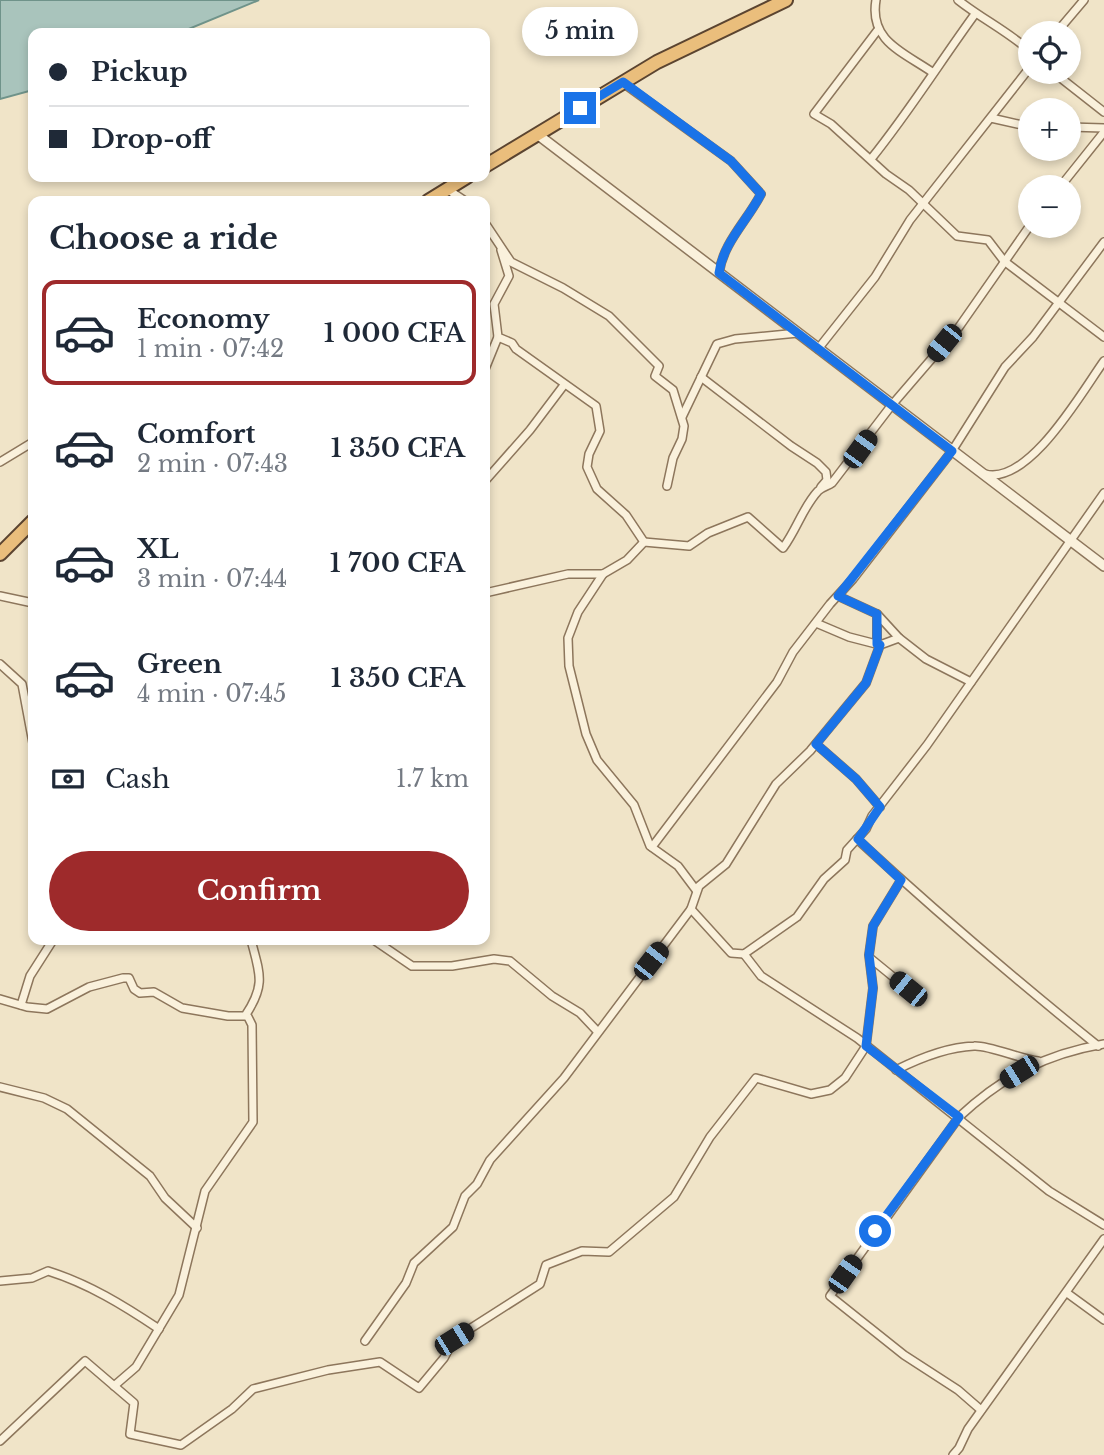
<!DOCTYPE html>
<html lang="en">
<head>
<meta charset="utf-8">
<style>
  :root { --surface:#fff; --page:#f2f2f3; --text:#1f2937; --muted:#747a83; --line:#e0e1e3; --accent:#9e2a2b }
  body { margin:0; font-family:"Libre Baskerville",serif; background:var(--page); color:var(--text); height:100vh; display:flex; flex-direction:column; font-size:26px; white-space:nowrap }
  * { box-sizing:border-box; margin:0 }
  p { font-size:23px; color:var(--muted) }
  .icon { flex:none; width:38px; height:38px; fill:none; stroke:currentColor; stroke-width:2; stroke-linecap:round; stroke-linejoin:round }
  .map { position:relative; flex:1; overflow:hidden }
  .panel { position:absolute; left:28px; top:196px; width:462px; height:749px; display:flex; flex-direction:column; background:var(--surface); border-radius:14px; box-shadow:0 4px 10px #0003 }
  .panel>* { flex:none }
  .guide { position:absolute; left:28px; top:28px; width:462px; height:154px; border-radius:14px; box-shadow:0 4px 10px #0003; display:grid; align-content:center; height:154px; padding:0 21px; background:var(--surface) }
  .fabs { position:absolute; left:1018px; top:21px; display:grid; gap:14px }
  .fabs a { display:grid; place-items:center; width:63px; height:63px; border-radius:50%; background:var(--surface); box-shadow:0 4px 10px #0003; font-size:35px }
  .end { position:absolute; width:32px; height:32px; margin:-16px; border:9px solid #1a73e8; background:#fff; box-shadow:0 0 0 4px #fff }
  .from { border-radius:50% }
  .bubble { position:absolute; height:49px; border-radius:24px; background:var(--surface); box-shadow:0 4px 10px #0003; font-size:23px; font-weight:600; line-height:49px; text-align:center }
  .car { position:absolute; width:21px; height:42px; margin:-21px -10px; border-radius:9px; box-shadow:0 0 5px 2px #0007; background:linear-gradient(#222 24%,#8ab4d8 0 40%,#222 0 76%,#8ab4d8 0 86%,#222 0) }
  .guide b { display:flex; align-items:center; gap:24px; height:66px; font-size:26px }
  .guide b+b { border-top:2px solid var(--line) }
  .guide i { width:18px; height:18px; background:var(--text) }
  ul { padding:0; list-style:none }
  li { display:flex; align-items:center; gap:21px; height:105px; margin:0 14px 10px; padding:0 7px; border:4px solid transparent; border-radius:14px }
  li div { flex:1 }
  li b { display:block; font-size:26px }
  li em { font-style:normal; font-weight:600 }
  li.on { border-color:var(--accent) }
  li>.icon { width:63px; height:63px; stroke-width:1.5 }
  h2 { padding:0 21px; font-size:32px; line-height:84px }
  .pay { display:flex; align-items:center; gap:18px; height:77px; padding:0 21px; font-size:26px }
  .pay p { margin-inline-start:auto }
  .primary-button { display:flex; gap:14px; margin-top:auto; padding:14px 21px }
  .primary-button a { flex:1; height:80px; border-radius:42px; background:var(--accent); color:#fff; font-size:28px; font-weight:600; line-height:80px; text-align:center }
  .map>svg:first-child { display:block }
  .water { fill:#a9c4bc; stroke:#6f938a; stroke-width:2 }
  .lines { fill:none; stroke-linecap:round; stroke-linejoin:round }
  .minor-casing { stroke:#8d765c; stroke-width:10 }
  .tertiary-casing { stroke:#8d765c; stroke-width:12 }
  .trunk-casing { stroke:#5b4430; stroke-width:16 }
  .minor { stroke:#faf1dc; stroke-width:7 }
  .tertiary { stroke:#faf1dc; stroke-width:9 }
  .trunk { stroke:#eabe7c; stroke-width:12 }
  .route { stroke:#1a73e8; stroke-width:9 }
</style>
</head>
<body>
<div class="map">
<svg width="1104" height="1455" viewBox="0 0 1104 1455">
  <rect width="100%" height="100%" fill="#f0e4c8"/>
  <path class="water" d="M 0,0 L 259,0 L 179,33 L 33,33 L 33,90 L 0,99 Z"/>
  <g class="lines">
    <g class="minor-casing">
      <g id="minor">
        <path d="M 876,0 C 869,41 903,52 932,72"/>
        <path d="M 958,0 C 982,19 1009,32 1031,52"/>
        <path d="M 877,31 L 814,114 L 831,124 L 886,174 L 909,190 L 957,236 L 988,240 L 1004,261 L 1104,337"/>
        <path d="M 1056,33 L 1084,0"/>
        <path d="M 1053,72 L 1104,112"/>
        <path d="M 623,83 L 731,161 L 761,194 C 747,221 723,243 719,273"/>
        <path d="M 991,118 L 1031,127"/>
        <path d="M 1069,127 L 1104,128"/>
        <path d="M 871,159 C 909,112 940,62 975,14"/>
        <path d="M 1060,187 L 1104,132"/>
        <path d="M 447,189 L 465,201"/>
        <path d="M 485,223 L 511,262 L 563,288 L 609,316 L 659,366 L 655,376 L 673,390 L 684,426 L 682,439 L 673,458 L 667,486"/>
        <path d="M 501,250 L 509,276 L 494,304 L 498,337 L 512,343 L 516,349 L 596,406 L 600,431 L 589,454 L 587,467 L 597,489 L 626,515 L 644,542"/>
        <path d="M 818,349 L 875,277 L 910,220 L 1031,66"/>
        <path d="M 485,369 L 498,337"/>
        <path d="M 701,377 L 791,446 L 817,463 L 826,472 L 827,480 L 821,487"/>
        <path d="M 682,417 L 717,344 L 735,339 L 798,333"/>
        <path d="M 0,462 L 33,442"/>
        <path d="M 985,474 C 1029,486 1083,390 1104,361"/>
        <path d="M 485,481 L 530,430 L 564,385"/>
        <path d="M 603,574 L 578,612 L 568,638 L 569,666 L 586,734 L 597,760 L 634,805 L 650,846 L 678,866 L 696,890"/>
        <path d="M 485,593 L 568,574 L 603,574 L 627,560 L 644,542 L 689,546 L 708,533 L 748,517 L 783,548 C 797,529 803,507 818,491 C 822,487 828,486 832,483 L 891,406 L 959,327 L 1031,224"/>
        <path d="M 0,596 L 33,603"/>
        <path d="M 838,596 L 877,614 L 899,638"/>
        <path d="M 816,623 L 849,637 L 880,645"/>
        <path d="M 877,644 L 877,614"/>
        <path d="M 0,664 L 22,684 L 33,743"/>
        <path d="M 816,744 L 856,779 L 880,807"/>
        <path d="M 857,839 C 935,911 1015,979 1098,1046"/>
        <path d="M 652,847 L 777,682 L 793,652 L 830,604 L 853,579 L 952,451 L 1005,367 L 1033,337 L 1104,242"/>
        <path d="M 691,909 L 731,953 L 744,954 L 797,917 L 824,879 L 845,860 L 847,850 L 866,829 L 872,816 L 927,745 L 1104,493"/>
        <path d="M 374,940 L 412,966 L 452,966 L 494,959 L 510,961 L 552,996 L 580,1013 L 597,1031"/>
        <path d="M 744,954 L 761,976 L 857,1038 L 1049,1191 L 1104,1225"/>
        <path d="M 870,958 L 908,989"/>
        <path d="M 0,999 L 27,1007 L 47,1009 L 89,987 L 123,978 L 129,978 L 134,989 L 140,993 L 154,992 L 182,1008 L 228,1016 L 245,1016 C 266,985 260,974 251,940"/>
        <path d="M 21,1005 L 30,976 L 53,940"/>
        <path d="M 896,1070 C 918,1059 948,1047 974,1046 C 989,1045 1020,1059 1038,1061"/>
        <path d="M 0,1087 L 44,1098 L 67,1109 L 150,1176 L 165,1198 L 197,1228"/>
        <path d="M 0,1281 L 32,1278 L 48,1271 C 89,1284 123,1305 159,1329"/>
        <path d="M 1067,1293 L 1104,1320"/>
        <path d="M 365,1341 L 406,1283 L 414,1263 L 453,1227 L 465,1196 L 477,1184 L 490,1160 L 564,1078 L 691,909 L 699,886 L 726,864 L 776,784 L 810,751 L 866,683 L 880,645 L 899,638 L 926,659 L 971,682"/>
        <path d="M 114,1386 L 136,1367 L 179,1295 L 205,1191 L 253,1122 L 252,1025 L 248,1017"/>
        <path d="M 981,1410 L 958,1390 L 904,1355 L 830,1296 L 959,1117 C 1003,1076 1046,1054 1104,1044"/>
        <path d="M 0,1441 L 85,1361 L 134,1403 L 130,1434 L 181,1445 L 232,1409 L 253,1389 L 328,1370 L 380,1362 L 419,1388 L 444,1358 L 454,1339 L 540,1284 L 546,1265 L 582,1251 L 609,1252 L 674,1197 L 710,1137 L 756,1078 L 811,1094 L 830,1090 L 845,1078 L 866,1046 L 873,988 L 869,955 L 873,926 L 901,880"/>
        <path d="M 953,1455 L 959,1448 L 968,1429 L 1104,1239"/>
      </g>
    </g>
    <g class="tertiary-casing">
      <path id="tertiary" d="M 537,134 L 1104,566"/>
    </g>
    <g class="trunk-casing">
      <g id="trunk">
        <path d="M 485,166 L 657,62 L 786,0"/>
        <path d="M 428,201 L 467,177"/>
        <path d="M 0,554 L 33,521"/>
      </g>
    </g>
    <use href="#minor" class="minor"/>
    <use href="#tertiary" class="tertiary"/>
    <use href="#trunk" class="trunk"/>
  </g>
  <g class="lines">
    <path class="route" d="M 580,108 L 623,82 L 731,161 L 761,194 C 747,221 723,243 719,273 L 952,451 L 838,596 L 877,614 L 877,644 L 880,645 L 866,683 L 816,744 L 856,779 L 880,807 L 858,839 L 901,880 L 873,926 L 869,955 L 873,988 L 866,1046 L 959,1117 L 875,1231"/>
  </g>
</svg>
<div class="fabs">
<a><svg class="icon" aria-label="locate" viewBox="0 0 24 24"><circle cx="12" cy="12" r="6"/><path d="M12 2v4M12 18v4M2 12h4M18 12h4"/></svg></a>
<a>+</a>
<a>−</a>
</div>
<i class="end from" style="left:875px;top:1231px"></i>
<i class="end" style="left:580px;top:108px"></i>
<div class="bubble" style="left:522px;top:7px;width:116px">5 min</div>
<i class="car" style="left:944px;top:343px;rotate:219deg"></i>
<i class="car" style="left:860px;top:449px;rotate:36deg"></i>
<i class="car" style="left:651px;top:961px;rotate:38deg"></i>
<i class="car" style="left:908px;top:989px;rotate:309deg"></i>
<i class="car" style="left:1019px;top:1072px;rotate:238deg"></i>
<i class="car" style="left:845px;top:1274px;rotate:35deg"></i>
<i class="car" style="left:454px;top:1339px;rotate:58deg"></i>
<div class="guide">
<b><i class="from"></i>Pickup</b>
<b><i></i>Drop-off</b>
</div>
<section class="panel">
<h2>Choose a ride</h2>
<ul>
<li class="on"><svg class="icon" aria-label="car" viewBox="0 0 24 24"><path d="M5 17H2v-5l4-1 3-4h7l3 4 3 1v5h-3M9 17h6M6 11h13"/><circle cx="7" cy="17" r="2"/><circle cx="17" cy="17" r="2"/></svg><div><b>Economy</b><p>1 min · 07:42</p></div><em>1 000 CFA</em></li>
<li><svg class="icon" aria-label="car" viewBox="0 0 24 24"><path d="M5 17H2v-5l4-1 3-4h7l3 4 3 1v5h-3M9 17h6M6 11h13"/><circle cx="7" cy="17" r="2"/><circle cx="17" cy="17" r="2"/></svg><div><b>Comfort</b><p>2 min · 07:43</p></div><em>1 350 CFA</em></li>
<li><svg class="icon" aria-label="car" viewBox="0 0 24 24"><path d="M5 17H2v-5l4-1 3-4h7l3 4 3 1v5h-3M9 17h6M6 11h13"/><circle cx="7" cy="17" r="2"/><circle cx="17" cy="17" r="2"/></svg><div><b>XL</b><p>3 min · 07:44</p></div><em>1 700 CFA</em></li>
<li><svg class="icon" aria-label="car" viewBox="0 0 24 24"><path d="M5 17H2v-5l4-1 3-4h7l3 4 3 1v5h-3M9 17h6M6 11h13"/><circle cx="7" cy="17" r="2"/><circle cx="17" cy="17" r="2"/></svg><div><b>Green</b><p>4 min · 07:45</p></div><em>1 350 CFA</em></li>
</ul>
<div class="pay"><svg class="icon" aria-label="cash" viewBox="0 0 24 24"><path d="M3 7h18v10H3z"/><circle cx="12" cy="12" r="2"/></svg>Cash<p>1.7 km</p></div>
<div class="primary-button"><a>Confirm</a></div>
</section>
</div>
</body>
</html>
